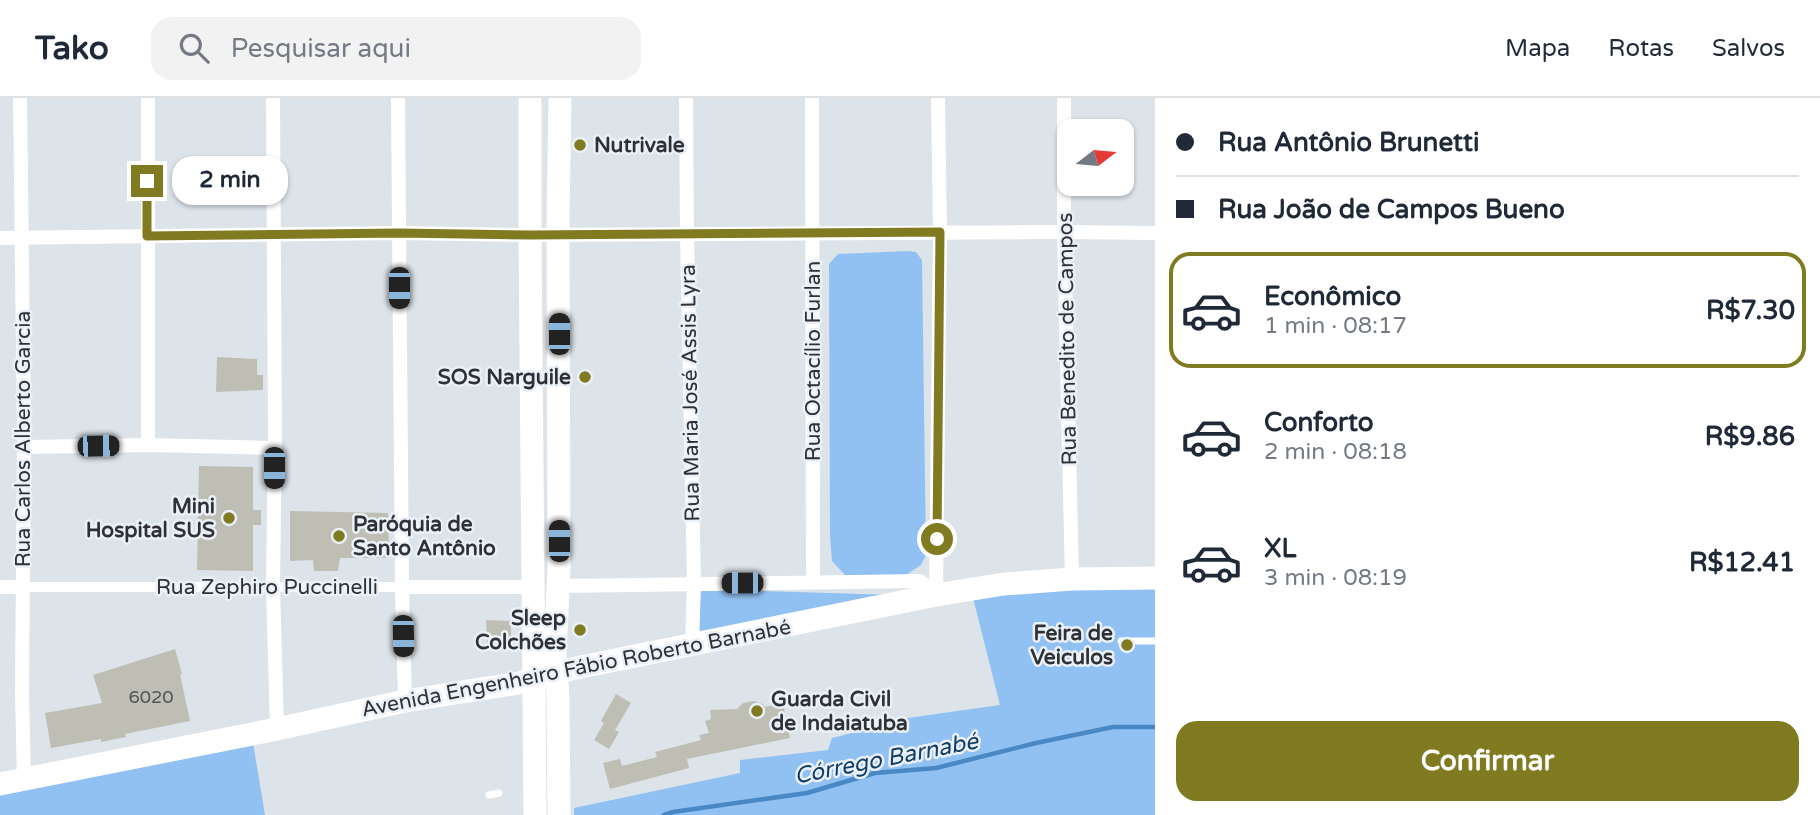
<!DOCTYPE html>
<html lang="pt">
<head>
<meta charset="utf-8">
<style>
  :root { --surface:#fff; --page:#f2f2f3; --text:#1f2937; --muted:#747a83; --line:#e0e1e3; --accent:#807b21 }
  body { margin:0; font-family:"Varela Round",sans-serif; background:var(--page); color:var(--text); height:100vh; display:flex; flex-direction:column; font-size:26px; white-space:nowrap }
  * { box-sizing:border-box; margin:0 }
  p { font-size:23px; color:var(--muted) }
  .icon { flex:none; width:38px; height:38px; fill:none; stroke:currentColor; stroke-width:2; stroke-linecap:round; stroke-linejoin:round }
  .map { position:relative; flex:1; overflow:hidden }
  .drawer { display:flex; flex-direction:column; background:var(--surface); width:665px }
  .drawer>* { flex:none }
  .banner { display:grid; align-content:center; height:154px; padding:0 21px; background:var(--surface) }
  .needle { width:46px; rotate:74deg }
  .fabs { position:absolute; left:1057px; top:21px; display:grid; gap:14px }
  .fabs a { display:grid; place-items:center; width:77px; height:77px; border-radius:14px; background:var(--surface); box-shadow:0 2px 5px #0004; font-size:35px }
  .end { position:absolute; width:32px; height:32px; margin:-16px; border:9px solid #807b21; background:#fff; box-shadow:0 0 0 4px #fff }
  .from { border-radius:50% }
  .bubble { position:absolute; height:49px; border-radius:21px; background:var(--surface); box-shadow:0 2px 5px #0004; font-size:23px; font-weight:700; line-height:49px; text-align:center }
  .car { position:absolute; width:21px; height:42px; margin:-21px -10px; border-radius:9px; box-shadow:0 0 5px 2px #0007; background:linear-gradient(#222 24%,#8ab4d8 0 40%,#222 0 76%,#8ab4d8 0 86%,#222 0) }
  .banner b { display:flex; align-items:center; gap:24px; height:66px; font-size:26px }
  .banner b+b { border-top:2px solid var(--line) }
  .banner i { width:18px; height:18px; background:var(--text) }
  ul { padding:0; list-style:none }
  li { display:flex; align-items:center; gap:21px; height:116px; margin:0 14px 10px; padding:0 7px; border:4px solid transparent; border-radius:21px }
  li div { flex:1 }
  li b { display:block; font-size:26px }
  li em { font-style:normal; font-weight:700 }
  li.selected { border-color:var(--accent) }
  li>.icon { width:63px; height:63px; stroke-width:1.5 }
  .cta { display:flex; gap:14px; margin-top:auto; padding:14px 21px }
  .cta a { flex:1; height:80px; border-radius:21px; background:var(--accent); color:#fff; font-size:28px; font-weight:700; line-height:80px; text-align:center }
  header { display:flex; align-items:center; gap:42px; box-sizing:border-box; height:98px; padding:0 35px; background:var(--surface); border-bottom:2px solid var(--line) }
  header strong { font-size:33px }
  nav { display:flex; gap:38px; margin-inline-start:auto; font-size:24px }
  .search { width:490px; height:63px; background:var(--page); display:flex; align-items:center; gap:18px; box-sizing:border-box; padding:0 24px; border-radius:21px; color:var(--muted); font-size:26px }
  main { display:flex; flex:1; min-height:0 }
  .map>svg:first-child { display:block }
  .green { fill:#91c1f2 }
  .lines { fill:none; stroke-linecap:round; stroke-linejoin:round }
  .stream { stroke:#4a88c5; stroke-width:4.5 }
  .building { fill:#bebeb5 }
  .service { stroke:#fff; stroke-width:7 }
  .pedestrian { stroke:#fff; stroke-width:10 }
  .minor { stroke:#fff; stroke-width:14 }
  .primary { stroke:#fff; stroke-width:23 }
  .route { stroke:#807b21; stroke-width:9 }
  .poi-dot { fill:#807b21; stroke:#eaf0f7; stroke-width:2.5 }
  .labels { text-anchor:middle; stroke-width:5; stroke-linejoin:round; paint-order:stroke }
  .number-label { font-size:18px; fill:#535454 }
  .poi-label { font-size:21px; font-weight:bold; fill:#2f3134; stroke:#eaf0f7; text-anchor:end }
  .street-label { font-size:21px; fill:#2f3134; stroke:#eaf0f7 }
  .water-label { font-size:23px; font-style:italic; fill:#113e67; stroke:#eaf0f7 }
</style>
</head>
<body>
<header>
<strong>Tako</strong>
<div class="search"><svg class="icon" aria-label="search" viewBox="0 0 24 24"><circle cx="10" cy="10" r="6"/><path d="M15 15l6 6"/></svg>Pesquisar aqui</div>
<nav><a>Mapa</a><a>Rotas</a><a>Salvos</a></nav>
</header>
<main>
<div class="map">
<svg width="1155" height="717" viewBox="0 0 1155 717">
  <rect width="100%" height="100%" fill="#dce3e9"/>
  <g class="green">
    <path d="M 908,153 L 916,154 L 922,162 L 926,457 L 921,467 L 906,477 L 845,477 L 832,463 L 830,438 L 829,166 L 838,156 Z"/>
    <path d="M 1155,487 L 1155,717 L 574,717 L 574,710 L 740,675 L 740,662 L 828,652 L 832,640 L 872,630 L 872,625 L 1000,607 L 973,500 L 1087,488 Z"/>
    <path d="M 698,491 L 896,497 L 698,540 Z"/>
    <path d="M 253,645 L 265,717 L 0,717 L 0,695 Z"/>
  </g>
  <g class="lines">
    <path class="stream" d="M 664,717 L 673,714 L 807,695 L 875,675 L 936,670 L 1036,645 L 1113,629 L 1155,629"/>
  </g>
  <g class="building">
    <path d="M 217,259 L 257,261 L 257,277 L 263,277 L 263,292 L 216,294 Z"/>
    <path d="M 199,368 L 253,369 L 253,412 L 261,412 L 261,427 L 253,427 L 253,473 L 197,472 Z"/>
    <path d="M 290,413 L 388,415 L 389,460 L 340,460 L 338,473 L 314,473 L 313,462 L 290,463 Z"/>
    <path d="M 486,522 L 511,523 L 511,545 L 487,544 Z"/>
    <path d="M 175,551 L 182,576 L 180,576 L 190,623 L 125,636 L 126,639 L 101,644 L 101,641 L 51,650 L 45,615 L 102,605 L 93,577 Z"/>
    <path d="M 616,596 L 631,605 L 615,632 L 619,634 L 609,651 L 594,642 L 604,625 L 601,623 Z"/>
    <path d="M 754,603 L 763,606 L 765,609 L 783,605 L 790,640 L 687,661 L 689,670 L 610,691 L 603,665 L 620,661 L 622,668 L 657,659 L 655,654 L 701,642 L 699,637 L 709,635 L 705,623 L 711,621 L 710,612 L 737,611 L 743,605 Z"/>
  </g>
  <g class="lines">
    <g class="service">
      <path d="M 1121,543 L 1155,543"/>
      <path d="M 489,697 L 499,695"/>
    </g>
    <path class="pedestrian" d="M 23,489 L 402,489"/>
    <g class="minor">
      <path d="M 20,0 L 24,335 L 22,596 L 24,681"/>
      <path d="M 148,0 L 148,347"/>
      <path d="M 273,0 L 275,336 L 273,488 L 277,631"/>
      <path d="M 398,0 L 402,489 L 405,603"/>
      <path d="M 686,0 L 687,135 L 694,485 L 692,548"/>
      <path d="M 812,0 L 813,484"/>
      <path d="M 1064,0 L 1064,134 L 1072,481"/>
      <path d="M 0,140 L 399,135 L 530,137 L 1064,134 L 1155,135"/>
      <path d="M 24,349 L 148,347 L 275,350"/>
      <path d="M 558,488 L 920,483 L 936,497"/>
      <path d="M 0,489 L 23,489"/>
      <path d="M 402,489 L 534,489"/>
      <path d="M 936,497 L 940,134 L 938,0"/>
    </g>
    <g class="primary">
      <path d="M 530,0 L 530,137 L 535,717"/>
      <path d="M 0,686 L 277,631 L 405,603 L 519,585 L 571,571 L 936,497 L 1004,486 L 1072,481 L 1155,480"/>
      <path d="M 559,717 L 558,600 L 555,556 L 559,469 L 558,123 L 560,0"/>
    </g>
  </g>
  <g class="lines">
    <path class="route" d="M 147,83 L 147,138 L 399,135 L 530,137 L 940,134 L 937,441"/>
  </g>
  <g class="poi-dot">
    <circle cx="580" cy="47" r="7"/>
    <circle cx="585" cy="279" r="7"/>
    <circle cx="229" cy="420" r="7"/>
    <circle cx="339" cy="438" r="7"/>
    <circle cx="580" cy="532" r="7"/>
    <circle cx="1127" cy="547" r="7"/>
    <circle cx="757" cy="613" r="7"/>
  </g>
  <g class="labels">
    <g class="number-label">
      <text x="151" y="605">6020</text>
    </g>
    <g class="poi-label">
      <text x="594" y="54" text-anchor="start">Nutrivale</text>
      <text x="571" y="286">SOS Narguile</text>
      <text x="215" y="415">Mini<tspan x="215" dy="24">Hospital SUS</tspan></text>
      <text x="353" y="433" text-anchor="start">Paróquia de<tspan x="353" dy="24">Santo Antônio</tspan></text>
      <text x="566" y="527">Sleep<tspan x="566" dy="24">Colchões</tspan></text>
      <text x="1113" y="542">Feira de<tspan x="1113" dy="24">Veiculos</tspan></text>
      <text x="771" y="608" text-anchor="start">Guarda Civil<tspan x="771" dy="24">de Indaiatuba</tspan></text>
    </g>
    <g class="street-label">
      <text transform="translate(1067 241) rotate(-91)" y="7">Rua Benedito de Campos</text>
      <text transform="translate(813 263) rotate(-90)" y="7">Rua Octacílio Furlan</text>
      <text transform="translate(690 295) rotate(-91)" y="7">Rua Maria José Assis Lyra</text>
      <text transform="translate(23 341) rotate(-90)" y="7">Rua Carlos Alberto Garcia</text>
      <text x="267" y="496">Rua Zephiro Puccinelli</text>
      <text transform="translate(576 570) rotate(-11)" y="7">Avenida Engenheiro Fábio Roberto Barnabé</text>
    </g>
    <g class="water-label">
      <text transform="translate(886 660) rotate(-11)" y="8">Córrego Barnabé</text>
    </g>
  </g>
</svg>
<div class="fabs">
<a><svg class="needle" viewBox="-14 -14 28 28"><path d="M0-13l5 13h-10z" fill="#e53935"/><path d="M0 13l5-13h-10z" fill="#747a83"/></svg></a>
</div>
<i class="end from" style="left:937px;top:441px"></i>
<i class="end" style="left:147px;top:83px"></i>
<div class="bubble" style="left:172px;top:58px;width:116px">2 min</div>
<i class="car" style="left:399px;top:190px;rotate:180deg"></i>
<i class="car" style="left:559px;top:236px;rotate:0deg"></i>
<i class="car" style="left:98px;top:348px;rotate:89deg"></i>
<i class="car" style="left:274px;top:370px;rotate:180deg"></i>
<i class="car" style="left:559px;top:443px;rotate:0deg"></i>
<i class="car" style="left:742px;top:485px;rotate:270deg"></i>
<i class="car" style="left:403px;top:538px;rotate:179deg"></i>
</div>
<section class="drawer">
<div class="banner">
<b><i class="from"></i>Rua Antônio Brunetti</b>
<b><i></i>Rua João de Campos Bueno</b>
</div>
<ul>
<li class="selected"><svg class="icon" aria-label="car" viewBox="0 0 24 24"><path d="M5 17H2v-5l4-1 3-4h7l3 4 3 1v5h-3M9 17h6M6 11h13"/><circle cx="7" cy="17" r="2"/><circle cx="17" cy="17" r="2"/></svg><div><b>Econômico</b><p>1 min · 08:17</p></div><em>R$7.30</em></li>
<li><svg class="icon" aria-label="car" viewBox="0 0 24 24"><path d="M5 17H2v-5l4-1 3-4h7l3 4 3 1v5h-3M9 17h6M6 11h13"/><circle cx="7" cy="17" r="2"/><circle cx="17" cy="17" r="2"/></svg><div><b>Conforto</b><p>2 min · 08:18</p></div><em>R$9.86</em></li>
<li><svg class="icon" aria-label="car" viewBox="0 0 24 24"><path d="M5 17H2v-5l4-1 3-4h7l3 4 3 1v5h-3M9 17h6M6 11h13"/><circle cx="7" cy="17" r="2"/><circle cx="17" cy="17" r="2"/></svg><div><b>XL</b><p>3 min · 08:19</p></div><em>R$12.41</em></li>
</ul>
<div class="cta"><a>Confirmar</a></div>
</section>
</main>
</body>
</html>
